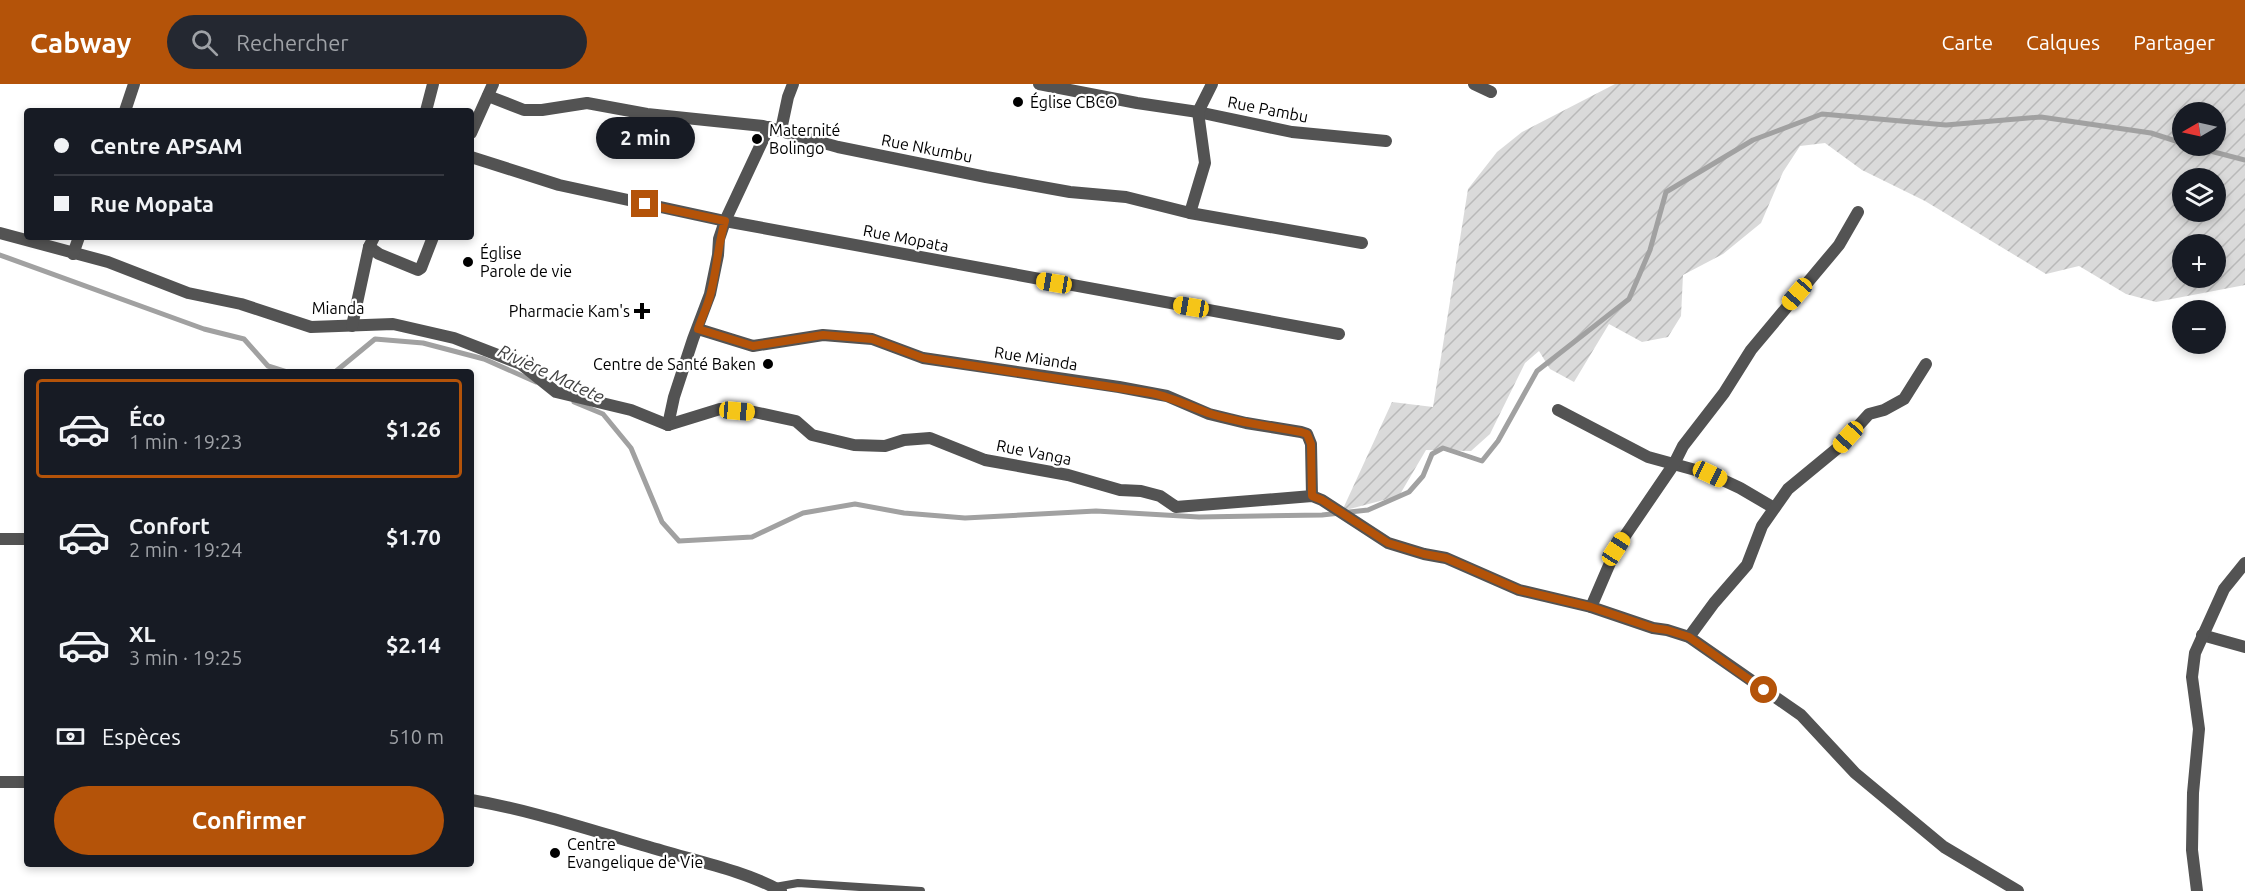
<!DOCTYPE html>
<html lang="fr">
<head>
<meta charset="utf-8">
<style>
  :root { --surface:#171b24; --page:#242831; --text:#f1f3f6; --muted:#9ea1a6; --line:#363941; --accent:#b45309 }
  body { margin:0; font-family:Ubuntu,sans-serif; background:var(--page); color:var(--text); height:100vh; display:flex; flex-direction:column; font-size:22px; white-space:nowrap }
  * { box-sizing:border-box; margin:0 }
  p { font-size:20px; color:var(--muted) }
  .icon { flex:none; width:33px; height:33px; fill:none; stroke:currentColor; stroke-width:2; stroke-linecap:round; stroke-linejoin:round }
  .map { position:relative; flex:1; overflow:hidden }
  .sheet { position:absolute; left:24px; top:285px; width:450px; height:498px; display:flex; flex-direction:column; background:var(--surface); border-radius:6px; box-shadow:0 3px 9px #0003 }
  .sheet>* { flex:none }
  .hud { position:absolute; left:24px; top:24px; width:450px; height:132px; border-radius:6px; box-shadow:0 3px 9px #0003; display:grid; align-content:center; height:132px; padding:0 30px; background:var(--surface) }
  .needle { width:39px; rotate:261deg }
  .fabs { position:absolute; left:2172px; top:18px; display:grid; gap:12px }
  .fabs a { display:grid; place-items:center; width:54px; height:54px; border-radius:50%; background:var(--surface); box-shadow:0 3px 9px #0003; font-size:30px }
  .end { position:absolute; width:27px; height:27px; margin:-14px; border:8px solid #b45309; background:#fff; box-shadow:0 0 0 3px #fff }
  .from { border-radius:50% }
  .bubble { position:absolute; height:42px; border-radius:21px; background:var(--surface); box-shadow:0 3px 9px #0003; font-size:20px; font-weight:700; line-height:42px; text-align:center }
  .car { position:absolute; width:18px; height:36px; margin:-18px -9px; border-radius:8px; box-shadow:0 0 4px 2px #0007; background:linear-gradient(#f5c518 24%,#345 0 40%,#f5c518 0 76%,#345 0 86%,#f5c518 0) }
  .hud b { display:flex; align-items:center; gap:21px; height:57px; font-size:22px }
  .hud b+b { border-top:2px solid var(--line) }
  .hud i { width:15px; height:15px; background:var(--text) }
  ul { padding:10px 0 0; list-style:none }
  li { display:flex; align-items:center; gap:18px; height:99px; margin:0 12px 9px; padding:0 18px; border:3px solid transparent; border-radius:6px }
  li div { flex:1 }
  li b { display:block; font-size:22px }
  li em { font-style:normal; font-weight:700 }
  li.active { border-color:var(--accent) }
  li>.icon { width:54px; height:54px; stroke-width:1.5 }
  .pay { display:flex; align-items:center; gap:15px; height:66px; padding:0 30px; font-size:22px }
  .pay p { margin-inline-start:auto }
  .action { display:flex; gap:12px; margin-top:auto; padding:12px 30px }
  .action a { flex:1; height:69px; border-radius:36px; background:var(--accent); color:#fff; font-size:24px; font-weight:700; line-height:69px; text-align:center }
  header { display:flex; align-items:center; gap:36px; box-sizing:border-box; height:84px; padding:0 30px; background:var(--accent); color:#fff }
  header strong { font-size:28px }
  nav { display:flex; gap:33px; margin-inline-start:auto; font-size:21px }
  .search { width:420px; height:54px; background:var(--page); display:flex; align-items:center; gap:15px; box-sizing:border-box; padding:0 21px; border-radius:33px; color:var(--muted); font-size:22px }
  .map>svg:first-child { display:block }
  .garden { fill:url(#garden-furrows); fill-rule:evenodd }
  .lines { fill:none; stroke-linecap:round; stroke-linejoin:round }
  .stream { stroke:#a1a1a1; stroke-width:5 }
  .lane { stroke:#535353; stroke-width:8 }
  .street { stroke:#535353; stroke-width:12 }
  .route { stroke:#b45309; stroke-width:8 }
  .poi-dot { fill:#000; stroke:#fff; stroke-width:2 }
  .labels { text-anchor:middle; stroke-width:4.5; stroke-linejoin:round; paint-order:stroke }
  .poi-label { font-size:16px; fill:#000; stroke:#fff; text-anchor:start }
  .street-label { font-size:16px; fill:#000; stroke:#fff }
  .water-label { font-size:18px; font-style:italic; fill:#424242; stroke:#fff }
</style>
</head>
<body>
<header>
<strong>Cabway</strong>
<div class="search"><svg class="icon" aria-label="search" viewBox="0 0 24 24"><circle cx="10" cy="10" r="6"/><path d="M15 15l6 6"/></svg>Rechercher</div>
<nav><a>Carte</a><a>Calques</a><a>Partager</a></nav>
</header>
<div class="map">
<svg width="2245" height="807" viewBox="0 0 2245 807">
  <defs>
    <pattern id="garden-furrows" width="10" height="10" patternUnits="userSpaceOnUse" patternTransform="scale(1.5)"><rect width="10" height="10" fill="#dadada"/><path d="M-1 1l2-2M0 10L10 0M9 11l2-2" fill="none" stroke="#b9b9b9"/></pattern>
  </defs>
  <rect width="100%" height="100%" fill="#fff"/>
  <path class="garden" d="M 1615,0 L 2245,0 L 2245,201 L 2156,218 L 2126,210 L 2079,182 L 2046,190 L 1925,117 L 1862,86 L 1825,59 L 1800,62 L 1783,88 L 1761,139 L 1723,170 L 1683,191 L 1681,232 L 1668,253 L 1642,258 L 1609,240 L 1574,298 L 1550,285 L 1539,267 L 1525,279 L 1490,350 L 1471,367 L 1426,366 L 1399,412 L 1342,427 L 1392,318 L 1433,323 L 1468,105 L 1497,68 L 1522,48 ZM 2182,28 L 2216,28 L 2216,62 L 2182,62 ZM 2182,94 L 2216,94 L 2216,128 L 2182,128 ZM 2182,160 L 2216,160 L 2216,194 L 2182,194 Z"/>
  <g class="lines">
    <g class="stream">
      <path d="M 2191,62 L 2245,76"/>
      <path d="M 0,171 L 204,245 L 244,255 L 268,282 L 287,288"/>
      <path d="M 335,288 L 375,255 L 423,259 L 484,275 L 536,298"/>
      <path d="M 574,318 L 603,330 L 631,364 L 662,438 L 679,457 L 752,453 L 803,429 L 855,420 L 904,429 L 965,434 L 1096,427 L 1199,433 L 1322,431 L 1368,426 L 1409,408 L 1423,392 L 1432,370 L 1443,364 L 1482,377 L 1498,357 L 1537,287 L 1629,215 L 1650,166 L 1666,108 L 1753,56 L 1822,30 L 1946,41 L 2041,33 L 2151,49 L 2182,59"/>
    </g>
    <path class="lane" d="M 775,803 L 798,799 L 921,807"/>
    <g class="street">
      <path d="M 1039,0 L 1137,19 L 1198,28 L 1292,48 L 1386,57"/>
      <path d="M 1474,0 L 1491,8"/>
      <path d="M 488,12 L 524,26 L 542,26 L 587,19 L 647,30 L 763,42 L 838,63 L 986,93 L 1070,108 L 1126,113 L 1190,129 L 1362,159"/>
      <path d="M 125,27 L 134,0"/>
      <path d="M 426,27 L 433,0"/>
      <path d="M 781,46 L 788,13 L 793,0"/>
      <path d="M 471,49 L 493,0"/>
      <path d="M 471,73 L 559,101 L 725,137 L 1339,250"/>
      <path d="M 1190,129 L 1205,79 L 1198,28 L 1212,0"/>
      <path d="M 0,149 L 108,178 L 188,209 L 241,220 L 311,243 L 393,240 L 454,254 L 521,280 L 556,308 L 631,326 L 668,341"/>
      <path d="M 369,163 L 379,170 L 418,186 L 421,184 L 433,153"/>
      <path d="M 73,170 L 79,153"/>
      <path d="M 352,242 L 369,163 L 374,153"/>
      <path d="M 698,245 L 753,262 L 823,251 L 872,255 L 923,274 L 1119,303 L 1167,312 L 1209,330 L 1246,339 L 1301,348 L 1307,350 L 1311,360 L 1312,412"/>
      <path d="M 1558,326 L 1648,373 L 1710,390 L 1740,404 L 1774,424"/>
      <path d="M 668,341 L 720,325 L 754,328 L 796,337 L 812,351 L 854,361 L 885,362 L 904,356 L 930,354 L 985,376 L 1068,391 L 1120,406 L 1141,407 L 1160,412 L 1176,423 L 1312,412 L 1322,416 L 1388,459 L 1424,470 L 1446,474 L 1519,506 L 1591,523 L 1653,544 L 1667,546 L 1689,553 L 1801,631 L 1855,689 L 1944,763 L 2018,807"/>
      <path d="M 668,341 L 674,313 L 693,255 L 710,210 L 718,171 L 719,155 L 725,137 L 769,43"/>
      <path d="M 0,455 L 27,455"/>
      <path d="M 1591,523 L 1616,465 L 1674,380 L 1683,362 L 1724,309 L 1751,266 L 1839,161 L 1858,128"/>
      <path d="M 2202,551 L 2245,563"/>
      <path d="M 1689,553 L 1714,519 L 1747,481 L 1762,442 L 1788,405 L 1839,363 L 1869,330 L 1884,326 L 1904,315 L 1926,280"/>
      <path d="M 0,698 L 27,698"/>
      <path d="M 471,716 C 536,727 599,749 663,767 C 701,778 747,788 781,807"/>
      <path d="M 2197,807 L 2192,766 L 2193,709 L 2199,645 L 2192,593 L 2195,569 L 2224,505 L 2245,479"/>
    </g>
  </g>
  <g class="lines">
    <path class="route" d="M 645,120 L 725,137 C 718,160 717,184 711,208 C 708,221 702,233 698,245 L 753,262 L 823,251 L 872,255 L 923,274 L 1151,309 C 1171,313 1189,322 1208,329 C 1238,339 1270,342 1301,348 L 1307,350 L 1311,360 L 1312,412 L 1322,416 L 1388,459 L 1424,470 L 1446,474 L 1519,506 L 1591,523 L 1653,544 L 1667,546 L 1689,553 L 1764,606"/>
  </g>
  <g class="poi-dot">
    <circle cx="1018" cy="18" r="6"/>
    <circle cx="757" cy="55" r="6"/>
    <circle cx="468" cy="178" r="6"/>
    <path d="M639 218h6v6h6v6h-6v6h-6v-6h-6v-6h6z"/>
    <circle cx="768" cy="280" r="6"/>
    <circle cx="555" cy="769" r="6"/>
  </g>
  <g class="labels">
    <g class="poi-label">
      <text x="1030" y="24">Église CBCO</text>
      <text x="769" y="52">Maternité<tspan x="769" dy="18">Bolingo</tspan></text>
      <text x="480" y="175">Église<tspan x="480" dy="18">Parole de vie</tspan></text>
      <text x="630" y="233" text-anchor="end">Pharmacie Kam's</text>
      <text x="756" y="286" text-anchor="end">Centre de Santé Baken</text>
      <text x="567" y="766">Centre<tspan x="567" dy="18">Evangelique de Vie</tspan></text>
    </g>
    <g class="street-label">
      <text transform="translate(1268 25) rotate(11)" y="6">Rue Pambu</text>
      <text transform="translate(927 64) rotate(11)" y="6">Rue Nkumbu</text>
      <text transform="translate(906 154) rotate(11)" y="6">Rue Mopata</text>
      <text x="338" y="230">Mianda</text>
      <text transform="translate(1036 274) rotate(9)" y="6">Rue Mianda</text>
      <text transform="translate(1034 368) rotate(11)" y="6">Rue Vanga</text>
    </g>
    <g class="water-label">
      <text transform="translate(551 290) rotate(25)" y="6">Rivière Matete</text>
    </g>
  </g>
</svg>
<div class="fabs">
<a><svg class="needle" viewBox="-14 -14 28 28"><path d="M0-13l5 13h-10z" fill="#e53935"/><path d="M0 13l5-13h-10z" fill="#9ea1a6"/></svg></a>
<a><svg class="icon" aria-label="layers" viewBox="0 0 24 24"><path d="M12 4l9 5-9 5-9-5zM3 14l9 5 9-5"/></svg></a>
<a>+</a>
<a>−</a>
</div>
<i class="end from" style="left:1764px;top:606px"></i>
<i class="end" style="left:645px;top:120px"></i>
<div class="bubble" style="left:596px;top:33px;width:99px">2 min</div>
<i class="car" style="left:1054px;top:199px;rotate:280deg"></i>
<i class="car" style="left:1797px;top:210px;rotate:221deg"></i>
<i class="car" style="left:1191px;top:223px;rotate:280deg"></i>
<i class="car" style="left:737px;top:327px;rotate:95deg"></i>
<i class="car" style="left:1848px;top:353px;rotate:222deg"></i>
<i class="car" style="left:1710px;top:390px;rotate:115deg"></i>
<i class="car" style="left:1616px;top:465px;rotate:33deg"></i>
<div class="hud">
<b><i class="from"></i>Centre APSAM</b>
<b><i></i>Rue Mopata</b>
</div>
<section class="sheet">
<ul>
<li class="active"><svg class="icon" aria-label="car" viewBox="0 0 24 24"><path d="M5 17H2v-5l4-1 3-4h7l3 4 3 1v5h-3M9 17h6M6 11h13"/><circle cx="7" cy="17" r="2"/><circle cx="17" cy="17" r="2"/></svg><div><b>Éco</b><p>1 min · 19:23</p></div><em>$1.26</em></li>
<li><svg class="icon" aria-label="car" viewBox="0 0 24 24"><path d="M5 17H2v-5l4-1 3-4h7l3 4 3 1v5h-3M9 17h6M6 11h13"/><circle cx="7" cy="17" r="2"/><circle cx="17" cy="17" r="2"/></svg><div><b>Confort</b><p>2 min · 19:24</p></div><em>$1.70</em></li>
<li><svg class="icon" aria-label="car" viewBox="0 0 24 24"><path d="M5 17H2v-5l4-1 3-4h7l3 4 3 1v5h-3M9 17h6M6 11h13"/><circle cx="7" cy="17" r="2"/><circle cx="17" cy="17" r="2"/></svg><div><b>XL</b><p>3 min · 19:25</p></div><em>$2.14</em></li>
</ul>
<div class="pay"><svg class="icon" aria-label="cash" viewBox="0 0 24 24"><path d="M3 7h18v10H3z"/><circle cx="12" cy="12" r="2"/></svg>Espèces<p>510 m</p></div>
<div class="action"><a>Confirmer</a></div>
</section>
</div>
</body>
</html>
